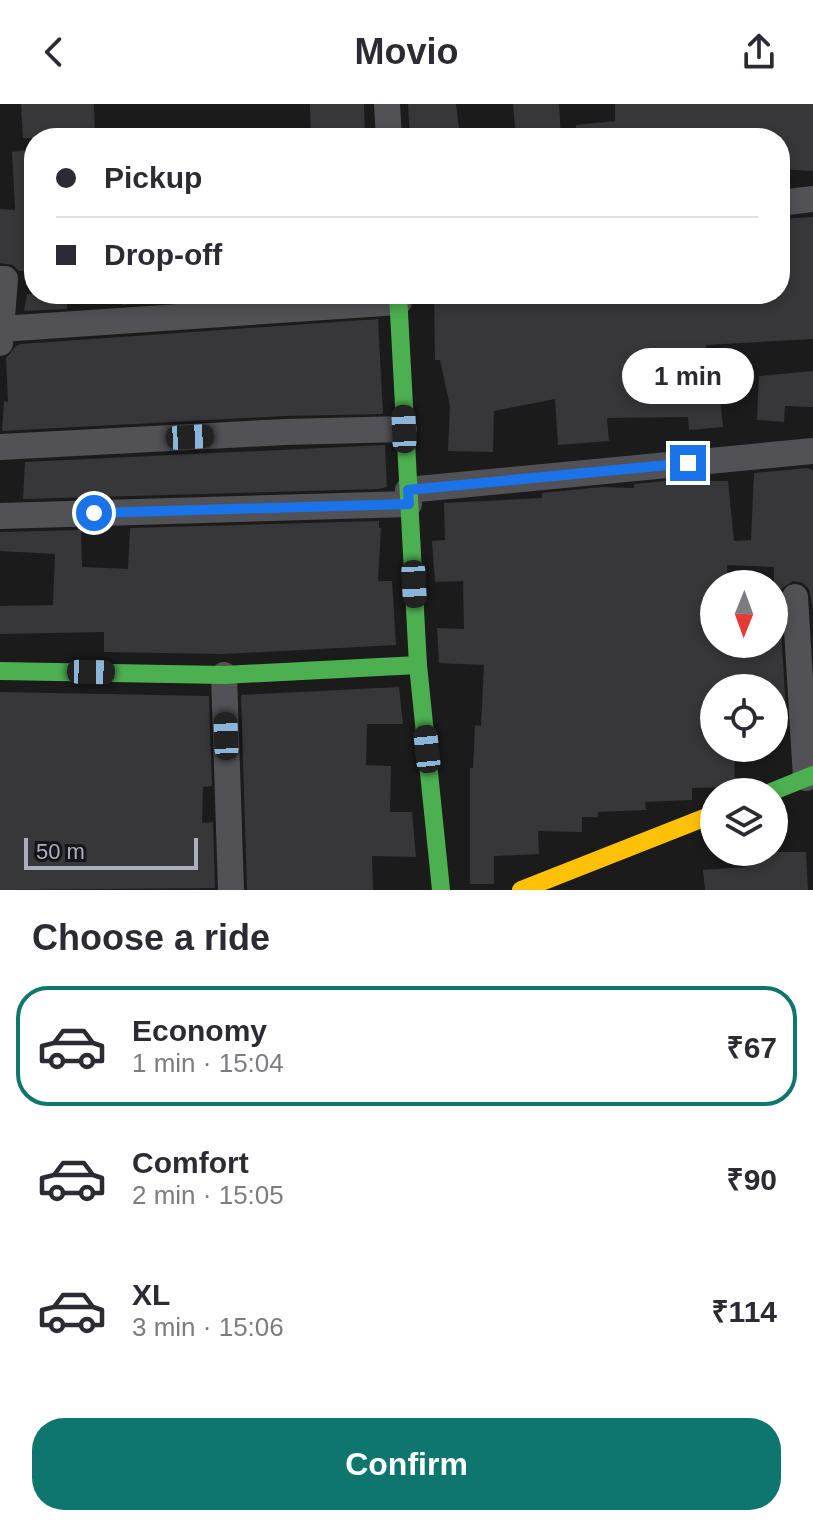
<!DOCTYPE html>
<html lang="en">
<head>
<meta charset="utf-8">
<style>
  :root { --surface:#fff; --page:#f2f2f3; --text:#2b2b33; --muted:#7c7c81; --line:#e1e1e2; --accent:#0f766e }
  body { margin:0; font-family:Arial,sans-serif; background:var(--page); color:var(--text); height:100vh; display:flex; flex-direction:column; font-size:30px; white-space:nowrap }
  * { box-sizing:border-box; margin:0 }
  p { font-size:26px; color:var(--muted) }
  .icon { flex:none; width:44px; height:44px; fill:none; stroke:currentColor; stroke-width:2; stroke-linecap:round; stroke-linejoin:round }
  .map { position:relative; height:786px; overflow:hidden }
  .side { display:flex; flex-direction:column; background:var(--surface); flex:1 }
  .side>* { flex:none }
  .hud { position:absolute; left:24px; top:24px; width:766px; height:176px; border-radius:32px; box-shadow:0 4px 12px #0003; display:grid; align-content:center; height:176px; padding:0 32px; background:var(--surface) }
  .needle { width:52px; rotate:181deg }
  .fabs { position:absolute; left:700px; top:466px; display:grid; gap:16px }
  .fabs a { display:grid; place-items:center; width:88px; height:88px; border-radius:50%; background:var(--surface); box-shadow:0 4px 12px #0003; font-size:40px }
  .scale { position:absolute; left:24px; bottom:20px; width:174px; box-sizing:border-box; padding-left:8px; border:4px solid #abaebd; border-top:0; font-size:22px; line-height:28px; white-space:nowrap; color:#abaebd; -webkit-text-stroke:6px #151518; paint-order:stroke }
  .end { position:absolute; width:36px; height:36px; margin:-18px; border:10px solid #1a73e8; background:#fff; box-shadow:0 0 0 4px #fff }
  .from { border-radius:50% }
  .bubble { position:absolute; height:56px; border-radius:28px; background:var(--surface); box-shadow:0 4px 12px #0003; font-size:26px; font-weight:700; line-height:56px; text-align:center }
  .car { position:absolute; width:24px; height:48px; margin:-24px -12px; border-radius:10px; box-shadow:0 0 6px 2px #0007; background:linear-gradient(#222 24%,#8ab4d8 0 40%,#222 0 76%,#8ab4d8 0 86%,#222 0) }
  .hud b { display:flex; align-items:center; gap:28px; height:76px; font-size:30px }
  .hud b+b { border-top:2px solid var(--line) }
  .hud i { width:20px; height:20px; background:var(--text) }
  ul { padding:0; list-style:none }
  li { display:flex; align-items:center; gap:24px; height:120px; margin:0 16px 12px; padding:0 16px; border:4px solid transparent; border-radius:32px }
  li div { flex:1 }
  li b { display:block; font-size:30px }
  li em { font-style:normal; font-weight:700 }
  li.selected { border-color:var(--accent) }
  li>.icon { width:72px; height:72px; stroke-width:1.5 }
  h2 { padding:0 32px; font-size:36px; line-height:96px }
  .primary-button { display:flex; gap:16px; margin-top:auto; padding:16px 32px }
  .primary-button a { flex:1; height:92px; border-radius:32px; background:var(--accent); color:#fff; font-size:32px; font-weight:700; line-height:92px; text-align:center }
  header { display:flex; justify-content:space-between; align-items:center; height:104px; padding:0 32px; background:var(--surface); font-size:36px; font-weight:700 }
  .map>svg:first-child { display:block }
  .building { fill:#37373a; fill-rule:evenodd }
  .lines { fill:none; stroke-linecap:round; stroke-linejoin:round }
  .street { stroke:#515156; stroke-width:26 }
  .fast { stroke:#4caf50; stroke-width:18 }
  .slow { stroke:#ffc107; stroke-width:18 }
  .route { stroke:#1a73e8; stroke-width:10 }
</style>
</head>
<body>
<header><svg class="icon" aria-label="back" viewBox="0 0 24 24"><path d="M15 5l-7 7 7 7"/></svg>Movio<svg class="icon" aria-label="share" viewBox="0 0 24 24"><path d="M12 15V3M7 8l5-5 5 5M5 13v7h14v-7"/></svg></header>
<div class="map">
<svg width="813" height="786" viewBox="0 0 813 786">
  <rect width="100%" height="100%" fill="#1b1b1c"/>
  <g class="building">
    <path d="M 21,0 L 94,0 L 95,34 L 23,34 Z"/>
    <path d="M 310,0 L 364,0 L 365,34 L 311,34 Z"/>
    <path d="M 408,0 L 456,0 L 460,34 L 410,34 Z"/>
    <path d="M 513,0 L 559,0 L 561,34 L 516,34 Z"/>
    <path d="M 615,0 L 813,0 L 813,67 L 780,65 L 780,34 L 576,34 L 576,21 L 615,17 Z"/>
    <path d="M 34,45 L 34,168 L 19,167 L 13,161 L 0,159 L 0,105 L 15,106 L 12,48 Z"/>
    <path d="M 813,113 L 813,235 L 706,241 L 706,277 L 718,276 L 723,323 L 689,326 L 688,313 L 607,314 L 609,337 L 558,341 L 555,295 L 494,307 L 493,348 L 448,347 L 450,302 L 440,256 L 435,256 L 434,190 L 780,190 L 780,115 Z"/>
    <path d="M 27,190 L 67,190 L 67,205 L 24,207 Z"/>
    <path d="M 121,190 L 281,190 L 122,201 Z"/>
    <path d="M 378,215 L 383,310 L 285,312 L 2,327 L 4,297 L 8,298 L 6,254 L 16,242 L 21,240 Z"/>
    <path d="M 813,267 L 813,303 L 785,302 L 784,318 L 757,316 L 759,272 Z"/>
    <path d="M 385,341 L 387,383 L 379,385 L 23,395 L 25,358 Z"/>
    <path d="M 807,364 L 813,366 L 813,506 L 809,485 L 803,479 L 793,477 L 781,485 L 779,494 L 786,605 L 774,606 L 774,584 L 714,584 L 714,644 L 734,644 L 735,683 L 692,684 L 692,696 L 645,698 L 646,706 L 598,708 L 598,713 L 582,713 L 582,728 L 538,727 L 539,750 L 494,752 L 494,780 L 470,780 L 470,664 L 473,664 L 475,621 L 481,622 L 484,561 L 439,559 L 437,524 L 464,525 L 463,477 L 435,478 L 432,437 L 445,436 L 444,399 L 542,394 L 542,389 L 602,383 L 634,384 L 634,380 L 665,377 L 728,377 L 734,437 L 751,436 L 754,369 ZM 727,461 L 774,463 L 774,540 L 714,540 L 714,480 L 728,480 Z"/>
    <path d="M 379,417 L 379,424 L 381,424 L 378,477 L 392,477 L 396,541 L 224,550 L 104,548 L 104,528 L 0,530 L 0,502 L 53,501 L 55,450 L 0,447 L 0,428 L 81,426 L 82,463 L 128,465 L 130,424 Z"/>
    <path d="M 399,583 L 403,620 L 367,620 L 366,661 L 391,662 L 390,708 L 412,708 L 416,753 L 372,752 L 373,786 L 247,786 L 241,591 Z"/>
    <path d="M 0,588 L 209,592 L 212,682 L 203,683 L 202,719 L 213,718 L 215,784 L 0,786 Z"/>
    <path d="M 744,748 L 806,748 L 808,786 L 705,786 L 703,766 L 746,763 Z"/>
  </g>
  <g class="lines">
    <g class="street">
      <path d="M 387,0 L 389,34"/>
      <path d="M 780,99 L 813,95"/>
      <path d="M 0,175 L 5,175 L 0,239"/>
      <path d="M 1,225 L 399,198"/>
      <path d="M 0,343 L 285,328 L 404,325"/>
      <path d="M 408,386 L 813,347"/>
      <path d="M 0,412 L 409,400"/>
      <path d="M 795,493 L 806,674"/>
      <path d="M 224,571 L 231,786"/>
    </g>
    <g class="fast">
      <path d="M 398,190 L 418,561 L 441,786"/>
      <path d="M 0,567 L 224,571 L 418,561"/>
      <path d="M 771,688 L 813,671"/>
    </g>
    <path class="slow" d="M 521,786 L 714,710"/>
  </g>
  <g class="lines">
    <path class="route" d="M 94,409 L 409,400 L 408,386 L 688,359"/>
  </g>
</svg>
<div class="fabs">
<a><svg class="needle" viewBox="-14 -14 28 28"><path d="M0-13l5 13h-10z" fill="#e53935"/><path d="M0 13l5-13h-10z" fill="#7c7c81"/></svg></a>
<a><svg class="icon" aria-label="locate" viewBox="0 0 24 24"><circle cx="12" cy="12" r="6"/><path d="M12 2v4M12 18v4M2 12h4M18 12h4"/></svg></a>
<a><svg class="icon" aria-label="layers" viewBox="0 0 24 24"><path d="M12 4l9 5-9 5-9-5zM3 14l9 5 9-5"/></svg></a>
</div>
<div class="scale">50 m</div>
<i class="end from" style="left:94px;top:409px"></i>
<i class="end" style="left:688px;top:359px"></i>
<div class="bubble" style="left:622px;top:244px;width:132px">1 min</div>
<i class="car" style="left:404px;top:325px;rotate:358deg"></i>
<i class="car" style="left:190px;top:333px;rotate:87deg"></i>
<i class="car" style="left:414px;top:480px;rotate:177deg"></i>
<i class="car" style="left:91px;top:568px;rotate:91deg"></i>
<i class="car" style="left:226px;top:632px;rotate:358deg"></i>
<i class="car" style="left:427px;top:645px;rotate:354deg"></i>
<div class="hud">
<b><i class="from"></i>Pickup</b>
<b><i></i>Drop-off</b>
</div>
</div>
<section class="side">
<h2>Choose a ride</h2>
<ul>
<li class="selected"><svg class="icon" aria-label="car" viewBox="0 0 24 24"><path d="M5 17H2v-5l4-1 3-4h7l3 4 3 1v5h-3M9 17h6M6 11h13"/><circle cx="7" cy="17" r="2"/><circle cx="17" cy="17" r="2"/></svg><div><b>Economy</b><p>1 min · 15:04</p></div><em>₹67</em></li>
<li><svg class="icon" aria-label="car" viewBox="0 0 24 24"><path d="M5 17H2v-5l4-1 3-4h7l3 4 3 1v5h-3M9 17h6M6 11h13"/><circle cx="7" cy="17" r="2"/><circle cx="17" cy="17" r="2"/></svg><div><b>Comfort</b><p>2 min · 15:05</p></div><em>₹90</em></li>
<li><svg class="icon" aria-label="car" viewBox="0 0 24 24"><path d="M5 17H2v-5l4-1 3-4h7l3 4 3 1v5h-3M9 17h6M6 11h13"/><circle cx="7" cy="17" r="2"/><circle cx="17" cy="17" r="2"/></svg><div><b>XL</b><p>3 min · 15:06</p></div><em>₹114</em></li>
</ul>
<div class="primary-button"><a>Confirm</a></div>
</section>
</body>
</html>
